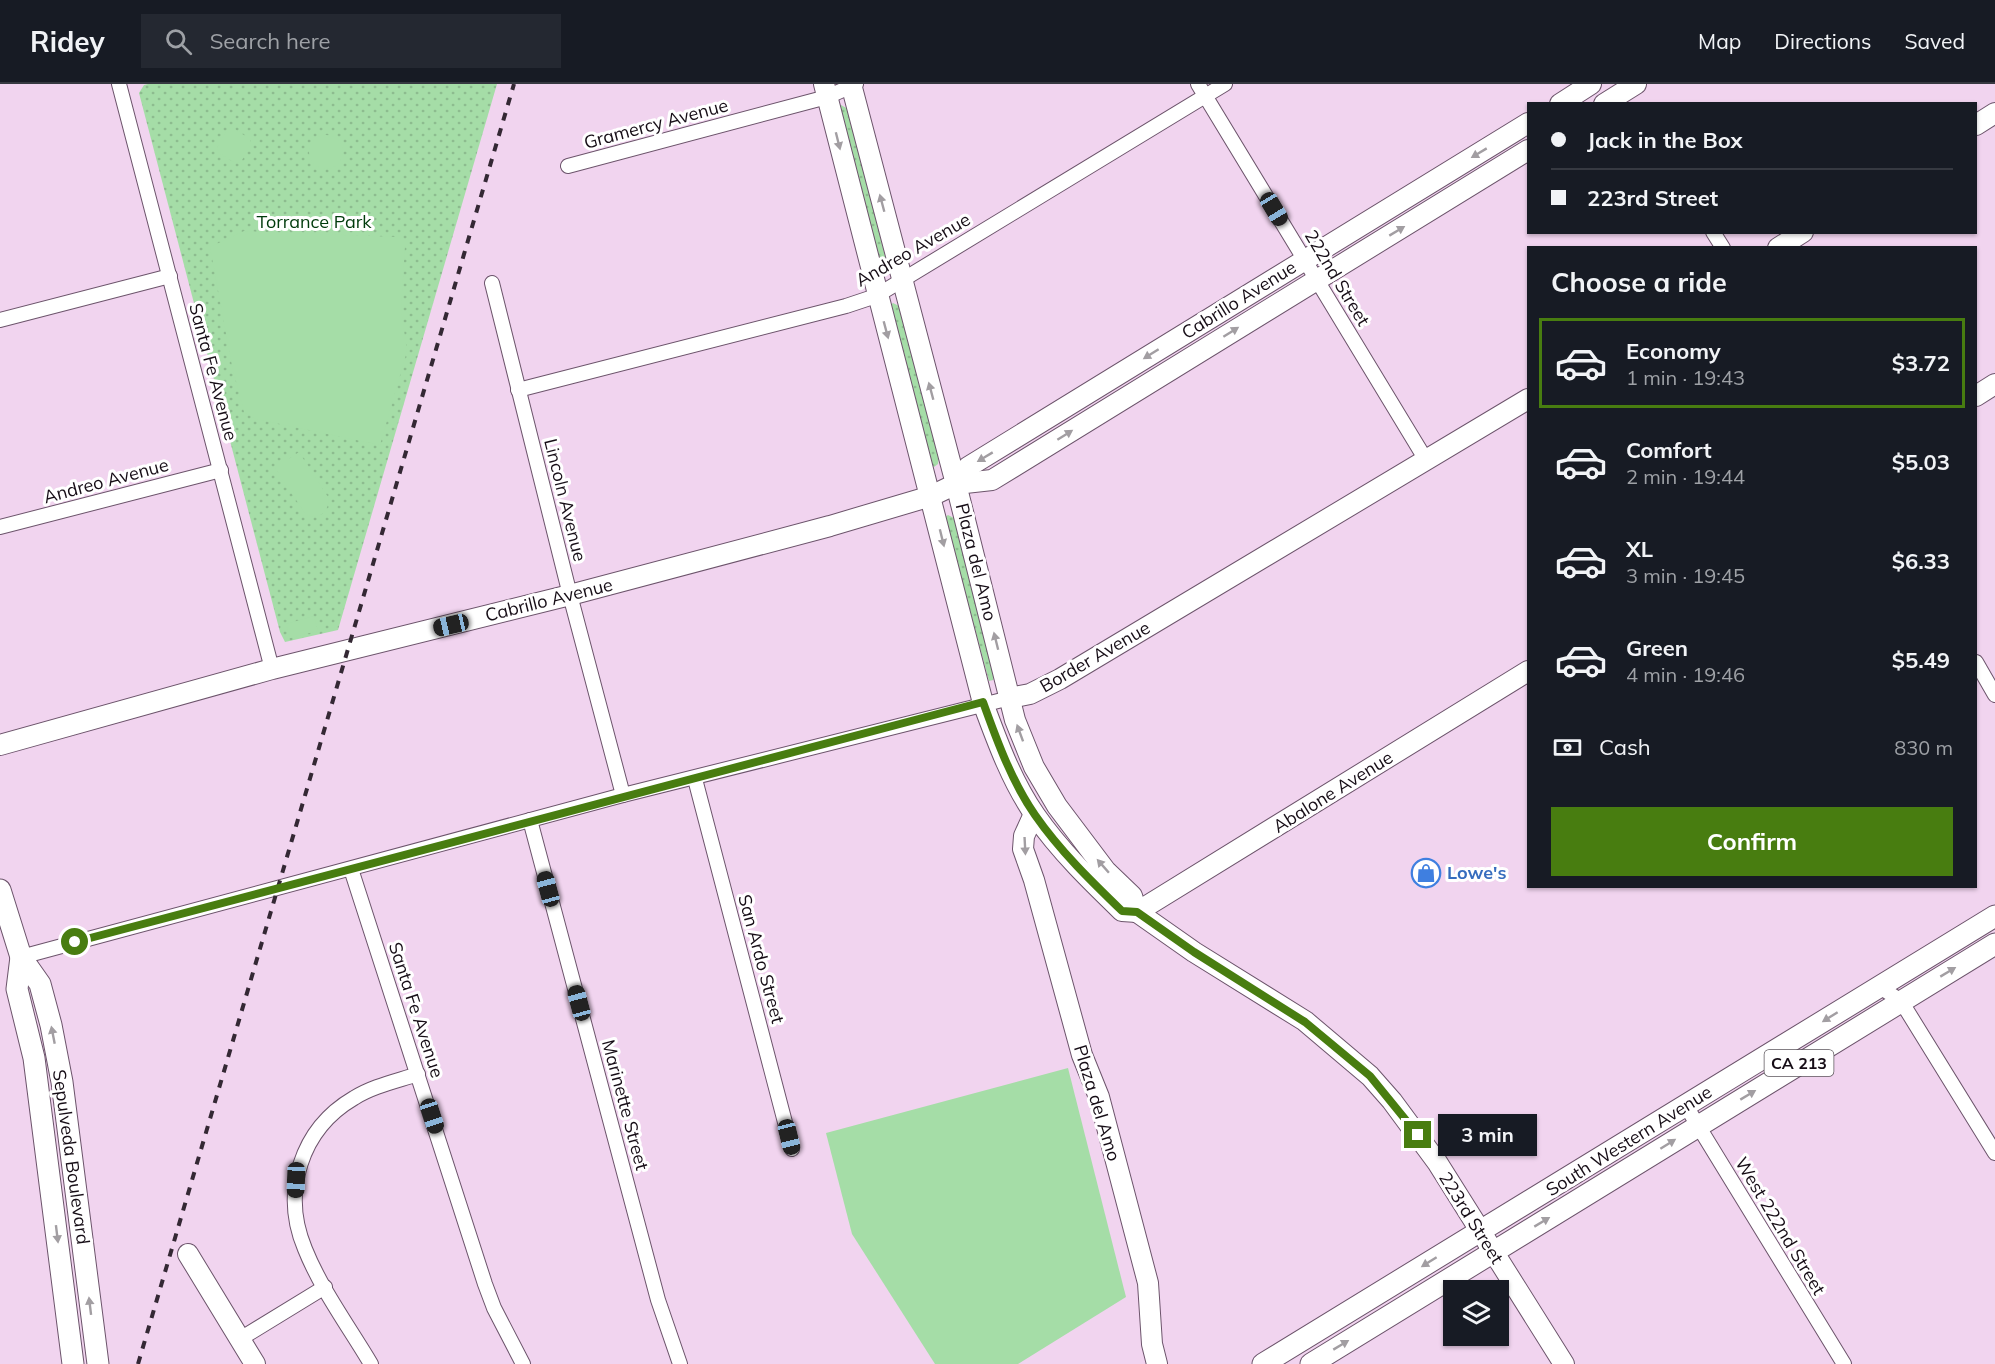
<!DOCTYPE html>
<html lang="en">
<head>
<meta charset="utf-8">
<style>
  :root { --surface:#171b24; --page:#242831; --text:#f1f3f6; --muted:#9ea1a6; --line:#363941; --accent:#487d10 }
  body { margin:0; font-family:Mulish,sans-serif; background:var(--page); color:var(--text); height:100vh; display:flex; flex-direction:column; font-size:22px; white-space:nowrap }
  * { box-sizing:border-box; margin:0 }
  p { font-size:20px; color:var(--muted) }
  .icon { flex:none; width:33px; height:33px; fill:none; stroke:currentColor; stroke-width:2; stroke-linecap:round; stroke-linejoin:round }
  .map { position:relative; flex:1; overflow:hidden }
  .details { position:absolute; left:1527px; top:162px; width:450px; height:642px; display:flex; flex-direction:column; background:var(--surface); border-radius:0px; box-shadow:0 2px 4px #0004 }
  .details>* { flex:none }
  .guide { position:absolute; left:1527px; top:18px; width:450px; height:132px; border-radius:0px; box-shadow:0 2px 4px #0004; display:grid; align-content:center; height:132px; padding:0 24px; background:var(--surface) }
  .tools { position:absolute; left:1443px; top:1196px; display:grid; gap:12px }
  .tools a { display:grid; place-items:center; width:66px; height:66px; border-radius:0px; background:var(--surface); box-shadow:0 2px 4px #0004; font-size:30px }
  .end { position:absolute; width:27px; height:27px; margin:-14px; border:8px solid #487d10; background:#fff; box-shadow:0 0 0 3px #fff }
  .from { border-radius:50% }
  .bubble { position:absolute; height:42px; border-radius:0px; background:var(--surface); box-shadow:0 2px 4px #0004; font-size:20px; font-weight:700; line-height:42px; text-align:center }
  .car { position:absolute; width:18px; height:36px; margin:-18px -9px; border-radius:8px; box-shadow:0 0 4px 2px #0007; background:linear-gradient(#222 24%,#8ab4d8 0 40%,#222 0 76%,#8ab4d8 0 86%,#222 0) }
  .guide b { display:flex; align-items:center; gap:21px; height:57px; font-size:22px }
  .guide b+b { border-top:2px solid var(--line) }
  .guide i { width:15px; height:15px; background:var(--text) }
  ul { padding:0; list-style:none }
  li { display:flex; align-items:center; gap:18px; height:90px; margin:0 12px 9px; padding:0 12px; border:3px solid transparent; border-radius:0px }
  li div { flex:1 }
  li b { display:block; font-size:22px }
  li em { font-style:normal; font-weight:700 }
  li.active { border-color:var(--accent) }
  li>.icon { width:54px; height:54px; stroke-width:1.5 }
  h2 { padding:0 24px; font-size:27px; line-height:72px }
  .pay { display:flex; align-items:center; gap:15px; height:66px; padding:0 24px; font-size:22px }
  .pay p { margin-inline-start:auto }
  .button { display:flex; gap:12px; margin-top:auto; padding:12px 24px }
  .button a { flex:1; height:69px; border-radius:0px; background:var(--accent); color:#fff; font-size:24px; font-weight:700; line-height:69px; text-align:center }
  header { display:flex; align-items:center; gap:36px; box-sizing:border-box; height:84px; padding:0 30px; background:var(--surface); border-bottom:2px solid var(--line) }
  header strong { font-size:28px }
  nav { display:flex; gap:33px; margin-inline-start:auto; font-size:21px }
  .search { width:420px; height:54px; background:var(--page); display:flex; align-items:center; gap:15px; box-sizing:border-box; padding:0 21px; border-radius:0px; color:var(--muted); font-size:22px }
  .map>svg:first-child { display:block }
  .grass { fill:url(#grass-dots) }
  .garden { fill:#a5dda7 }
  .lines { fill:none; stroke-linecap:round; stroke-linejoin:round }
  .street-casing { stroke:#6c546b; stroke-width:16 }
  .secondary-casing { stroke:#6c546b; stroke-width:22 }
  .primary-casing { stroke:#6c546b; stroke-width:23 }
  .street { stroke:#fff; stroke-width:14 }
  .secondary { stroke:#fff; stroke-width:20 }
  .primary { stroke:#fff; stroke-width:21 }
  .rail { stroke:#342834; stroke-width:4; stroke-dasharray:8 8; stroke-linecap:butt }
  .oneway { fill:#a29ea2 }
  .route { stroke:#487d10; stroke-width:8 }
  .labels { text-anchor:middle; stroke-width:6; stroke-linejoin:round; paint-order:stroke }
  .shield { fill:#fff; stroke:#5c565c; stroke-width:1.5 }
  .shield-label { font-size:16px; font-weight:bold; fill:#160d16 }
  .street-label { font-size:18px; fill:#160d16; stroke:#fff }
  .park-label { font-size:18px; fill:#003b0c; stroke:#fff }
  .shop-label { font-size:18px; font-weight:bold; fill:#366cbe; stroke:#fff; text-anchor:start }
</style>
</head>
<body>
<header>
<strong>Ridey</strong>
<div class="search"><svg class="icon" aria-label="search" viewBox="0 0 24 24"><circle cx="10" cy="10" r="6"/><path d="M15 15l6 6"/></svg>Search here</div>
<nav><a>Map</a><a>Directions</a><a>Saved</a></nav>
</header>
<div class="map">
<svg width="1995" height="1280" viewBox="0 0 1995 1280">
  <defs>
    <pattern id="grass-dots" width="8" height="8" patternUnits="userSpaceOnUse" patternTransform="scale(1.5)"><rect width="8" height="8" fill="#a5dda7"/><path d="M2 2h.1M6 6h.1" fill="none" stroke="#8dbc8f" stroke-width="1.8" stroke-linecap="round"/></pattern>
  </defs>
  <rect width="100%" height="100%" fill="#f1d4ef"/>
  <g class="grass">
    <path d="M 148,0 L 497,0 L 338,546 L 285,558 L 280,548 L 139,9 L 144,1 Z"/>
    <path d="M 841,21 L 848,25 L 888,184 L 886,190 L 880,188 L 838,24 Z"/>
    <path d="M 893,219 L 899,222 L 939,372 L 938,380 L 934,383 L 930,379 L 890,222 Z"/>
    <path d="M 948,431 L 954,434 L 995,590 L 993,596 L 989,597 L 945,433 Z"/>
  </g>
  <g class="garden">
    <path d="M 233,44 L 250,55 L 251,60 L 241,78 L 235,79 L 219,69 L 217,63 L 227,46 Z"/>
    <circle cx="326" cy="68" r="17"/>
    <path d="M 244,147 L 396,153 L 405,162 L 401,225 L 407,267 L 380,361 L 256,335 L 244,328 L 232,282 L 210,163 Z"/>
    <path d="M 299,368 L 328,413 C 330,427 320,436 306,431 L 275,384 Z"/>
    <path d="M 314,532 L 318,547 L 290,554 L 286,540 Z"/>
    <path d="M 1068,984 L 1126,1213 L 1018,1280 L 935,1280 L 852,1150 L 826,1049 Z"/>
  </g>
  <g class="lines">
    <g class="street-casing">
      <g id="street">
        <path d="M 119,0 L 272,585"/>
        <path d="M 1198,0 L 1426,376"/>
        <path d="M 568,82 L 827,13 L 856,0"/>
        <path d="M 1713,148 L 1723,164"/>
        <path d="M 492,199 L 570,511 L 623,711"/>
        <path d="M 0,236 L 170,192"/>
        <path d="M 518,306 L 846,222 L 876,212 L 1225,0"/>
        <path d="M 0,443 L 221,386"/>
        <path d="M 1976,578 L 1995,611"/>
        <path d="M 695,695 L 792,1065"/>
        <path d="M 530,736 L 658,1216 L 680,1280"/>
        <path d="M 351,785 L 485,1200 L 494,1224 L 523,1280"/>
        <path d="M 21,873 L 623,711 L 1010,614"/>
        <path d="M 1880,903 L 1901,917 L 1995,1069"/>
        <path d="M 1686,1022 L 1844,1280"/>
        <path d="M 240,1255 L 325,1203"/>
        <path d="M 371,1280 C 349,1243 321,1205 305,1165 C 281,1108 301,1045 354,1014 C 373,1002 397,997 418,990"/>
      </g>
    </g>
    <g class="secondary-casing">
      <g id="secondary">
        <path d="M 824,0 L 983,619 C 997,657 1012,698 1035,731 C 1060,767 1091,797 1122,827 L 1137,828"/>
        <path d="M 851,0 L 956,400 L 1015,636 L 1034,683 L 1057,722 L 1106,787 L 1132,812 L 1137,828"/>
        <path d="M 1560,20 L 1591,0"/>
        <path d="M 1604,20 L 1636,0"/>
        <path d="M 1976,41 L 1995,29"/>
        <path d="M 1778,164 L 1803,148"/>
        <path d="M 1976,312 L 1995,300"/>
        <path d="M 956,400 L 968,383 L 1528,39"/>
        <path d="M 1010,614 L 1030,610 L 1060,595 L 1528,315"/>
        <path d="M 0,661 L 272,585 L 570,511 L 830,442 L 931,412 L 956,400 L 992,396 L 1528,66"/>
        <path d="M 1034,730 L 1024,752 L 1023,765 L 1034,796 L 1082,971 L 1099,1013 L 1148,1199 L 1152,1260 L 1157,1280"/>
        <path d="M 1137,828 L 1194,868 L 1305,937 L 1370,992 L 1392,1017 L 1437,1078 L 1564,1280"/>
        <path d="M 1137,828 L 1528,587"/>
        <path d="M 188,1170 L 255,1280"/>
      </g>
    </g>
    <g class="primary-casing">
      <g id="primary">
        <path d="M 0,806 L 21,873 L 40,900 L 51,941 L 62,998 L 98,1280"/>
        <path d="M 21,873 L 17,905 L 34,974 L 73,1280"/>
        <path d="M 1263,1280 L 1995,832"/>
        <path d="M 1311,1280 L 1995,860"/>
      </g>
    </g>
    <use href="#street" class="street"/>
    <use href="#secondary" class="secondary"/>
    <use href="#primary" class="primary"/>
    <path class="rail" d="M 138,1280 L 514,0"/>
  </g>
  <defs><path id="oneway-solid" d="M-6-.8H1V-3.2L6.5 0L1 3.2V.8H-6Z" transform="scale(1.5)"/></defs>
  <g class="oneway">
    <use href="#oneway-solid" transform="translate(838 57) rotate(76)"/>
    <use href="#oneway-solid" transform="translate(1479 69) rotate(149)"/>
    <use href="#oneway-solid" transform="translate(882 119) rotate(-105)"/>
    <use href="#oneway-solid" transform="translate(1397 147) rotate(-31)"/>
    <use href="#oneway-solid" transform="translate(886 246) rotate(75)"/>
    <use href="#oneway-solid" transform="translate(1231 248) rotate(-32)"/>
    <use href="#oneway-solid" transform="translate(1151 270) rotate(148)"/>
    <use href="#oneway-solid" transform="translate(931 307) rotate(-105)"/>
    <use href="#oneway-solid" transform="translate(1065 351) rotate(-32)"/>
    <use href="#oneway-solid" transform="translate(985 373) rotate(149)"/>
    <use href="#oneway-solid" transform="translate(942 454) rotate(76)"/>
    <use href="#oneway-solid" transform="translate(996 557) rotate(-104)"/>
    <use href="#oneway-solid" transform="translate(1020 649) rotate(-110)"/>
    <use href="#oneway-solid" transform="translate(1025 762) rotate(87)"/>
    <use href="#oneway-solid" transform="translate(1103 782) rotate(-131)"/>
    <use href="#oneway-solid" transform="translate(1948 888) rotate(-31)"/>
    <use href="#oneway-solid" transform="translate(1830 933) rotate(148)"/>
    <use href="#oneway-solid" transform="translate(53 951) rotate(-101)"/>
    <use href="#oneway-solid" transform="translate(1748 1011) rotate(-31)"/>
    <use href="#oneway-solid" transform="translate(1668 1060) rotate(-32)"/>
    <use href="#oneway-solid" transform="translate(1542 1138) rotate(-31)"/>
    <use href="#oneway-solid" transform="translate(57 1150) rotate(83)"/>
    <use href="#oneway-solid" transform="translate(1429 1178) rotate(148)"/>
    <use href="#oneway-solid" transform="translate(90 1222) rotate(-97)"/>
    <use href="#oneway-solid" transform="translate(1341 1261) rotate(-31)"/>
  </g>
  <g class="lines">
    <path class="route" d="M 75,858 L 983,618 C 997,657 1012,698 1035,731 C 1060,767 1091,797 1122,827 L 1137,828 L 1194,868 L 1305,938 L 1370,992 L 1418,1051"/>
  </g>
  <defs>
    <g id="shop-ring" transform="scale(1.5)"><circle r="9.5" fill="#fff" stroke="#3f7fe0" stroke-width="1.5"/><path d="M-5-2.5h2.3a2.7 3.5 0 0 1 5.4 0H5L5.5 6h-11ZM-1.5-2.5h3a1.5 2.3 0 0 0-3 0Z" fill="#3f7fe0"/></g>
  </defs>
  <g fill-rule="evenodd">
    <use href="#shop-ring" x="1426" y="789"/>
  </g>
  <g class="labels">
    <rect class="shield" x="1764.5" y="966" width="69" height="26" rx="4.5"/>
    <g class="shield-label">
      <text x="1799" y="985">CA 213</text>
    </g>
    <g class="street-label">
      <text transform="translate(656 40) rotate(-15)" y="6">Gramercy Avenue</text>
      <text transform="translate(913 166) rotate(-30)" y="6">Andreo Avenue</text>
      <text transform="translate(1337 194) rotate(59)" y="6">222nd Street</text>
      <text transform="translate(1239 216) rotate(-32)" y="6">Cabrillo Avenue</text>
      <text transform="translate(213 288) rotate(75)" y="6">Santa Fe Avenue</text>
      <text transform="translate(106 397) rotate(-15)" y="6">Andreo Avenue</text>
      <text transform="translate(565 416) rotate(76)" y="6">Lincoln Avenue</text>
      <text transform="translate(976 478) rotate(76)" y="6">Plaza del Amo</text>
      <text transform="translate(549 516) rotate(-14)" y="6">Cabrillo Avenue</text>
      <text transform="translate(1095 573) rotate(-30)" y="6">Border Avenue</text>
      <text transform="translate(1333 708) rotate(-32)" y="6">Abalone Avenue</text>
      <text transform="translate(761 875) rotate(75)" y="6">San Ardo Street</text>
      <text transform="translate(416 926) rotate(72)" y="6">Santa Fe Avenue</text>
      <text transform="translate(1097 1019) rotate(73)" y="6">Plaza del Amo</text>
      <text transform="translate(625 1021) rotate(75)" y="6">Marinette Street</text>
      <text transform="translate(1629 1057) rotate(-32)" y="6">South Western Avenue</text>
      <text transform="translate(71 1073) rotate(82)" y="6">Sepulveda Boulevard</text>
      <text transform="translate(1471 1134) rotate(58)" y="6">223rd Street</text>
      <text transform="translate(1780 1142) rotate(59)" y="6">West 222nd Street</text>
    </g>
    <g class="park-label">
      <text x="314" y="144">Torrance Park</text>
    </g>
    <g class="shop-label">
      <text x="1447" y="795">Lowe's</text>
    </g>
  </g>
</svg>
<div class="tools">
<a><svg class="icon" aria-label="layers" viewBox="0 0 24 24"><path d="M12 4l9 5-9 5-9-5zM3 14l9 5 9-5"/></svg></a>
</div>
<i class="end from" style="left:75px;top:858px"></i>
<i class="end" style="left:1418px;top:1051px"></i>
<div class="bubble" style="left:1438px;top:1030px;width:99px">3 min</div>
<i class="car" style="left:1274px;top:125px;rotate:149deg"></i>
<i class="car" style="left:451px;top:541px;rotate:257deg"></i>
<i class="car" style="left:548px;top:805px;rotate:345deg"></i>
<i class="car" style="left:579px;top:919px;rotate:345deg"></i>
<i class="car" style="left:432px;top:1032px;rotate:162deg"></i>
<i class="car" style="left:789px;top:1053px;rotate:166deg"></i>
<i class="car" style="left:296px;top:1096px;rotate:182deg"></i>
<div class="guide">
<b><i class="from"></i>Jack in the Box</b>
<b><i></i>223rd Street</b>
</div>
<section class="details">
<h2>Choose a ride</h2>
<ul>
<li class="active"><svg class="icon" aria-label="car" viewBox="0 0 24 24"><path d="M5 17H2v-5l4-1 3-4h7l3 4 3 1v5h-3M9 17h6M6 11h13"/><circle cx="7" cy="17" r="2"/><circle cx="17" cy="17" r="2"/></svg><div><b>Economy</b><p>1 min · 19:43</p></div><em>$3.72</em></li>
<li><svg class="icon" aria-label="car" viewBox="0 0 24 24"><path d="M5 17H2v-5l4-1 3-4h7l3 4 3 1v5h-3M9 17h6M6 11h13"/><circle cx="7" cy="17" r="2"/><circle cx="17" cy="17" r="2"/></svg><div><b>Comfort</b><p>2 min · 19:44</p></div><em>$5.03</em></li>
<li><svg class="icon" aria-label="car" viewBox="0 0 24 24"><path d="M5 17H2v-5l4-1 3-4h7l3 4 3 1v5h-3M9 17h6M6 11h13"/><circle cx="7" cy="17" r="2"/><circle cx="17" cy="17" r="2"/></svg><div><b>XL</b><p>3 min · 19:45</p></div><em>$6.33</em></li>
<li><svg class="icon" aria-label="car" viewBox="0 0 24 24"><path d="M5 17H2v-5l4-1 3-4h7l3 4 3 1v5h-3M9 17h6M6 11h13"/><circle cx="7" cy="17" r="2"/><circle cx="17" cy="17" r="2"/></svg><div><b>Green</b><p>4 min · 19:46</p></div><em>$5.49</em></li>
</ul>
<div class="pay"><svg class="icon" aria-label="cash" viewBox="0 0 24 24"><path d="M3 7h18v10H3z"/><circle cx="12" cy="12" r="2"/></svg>Cash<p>830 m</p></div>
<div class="button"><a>Confirm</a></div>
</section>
</div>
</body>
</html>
